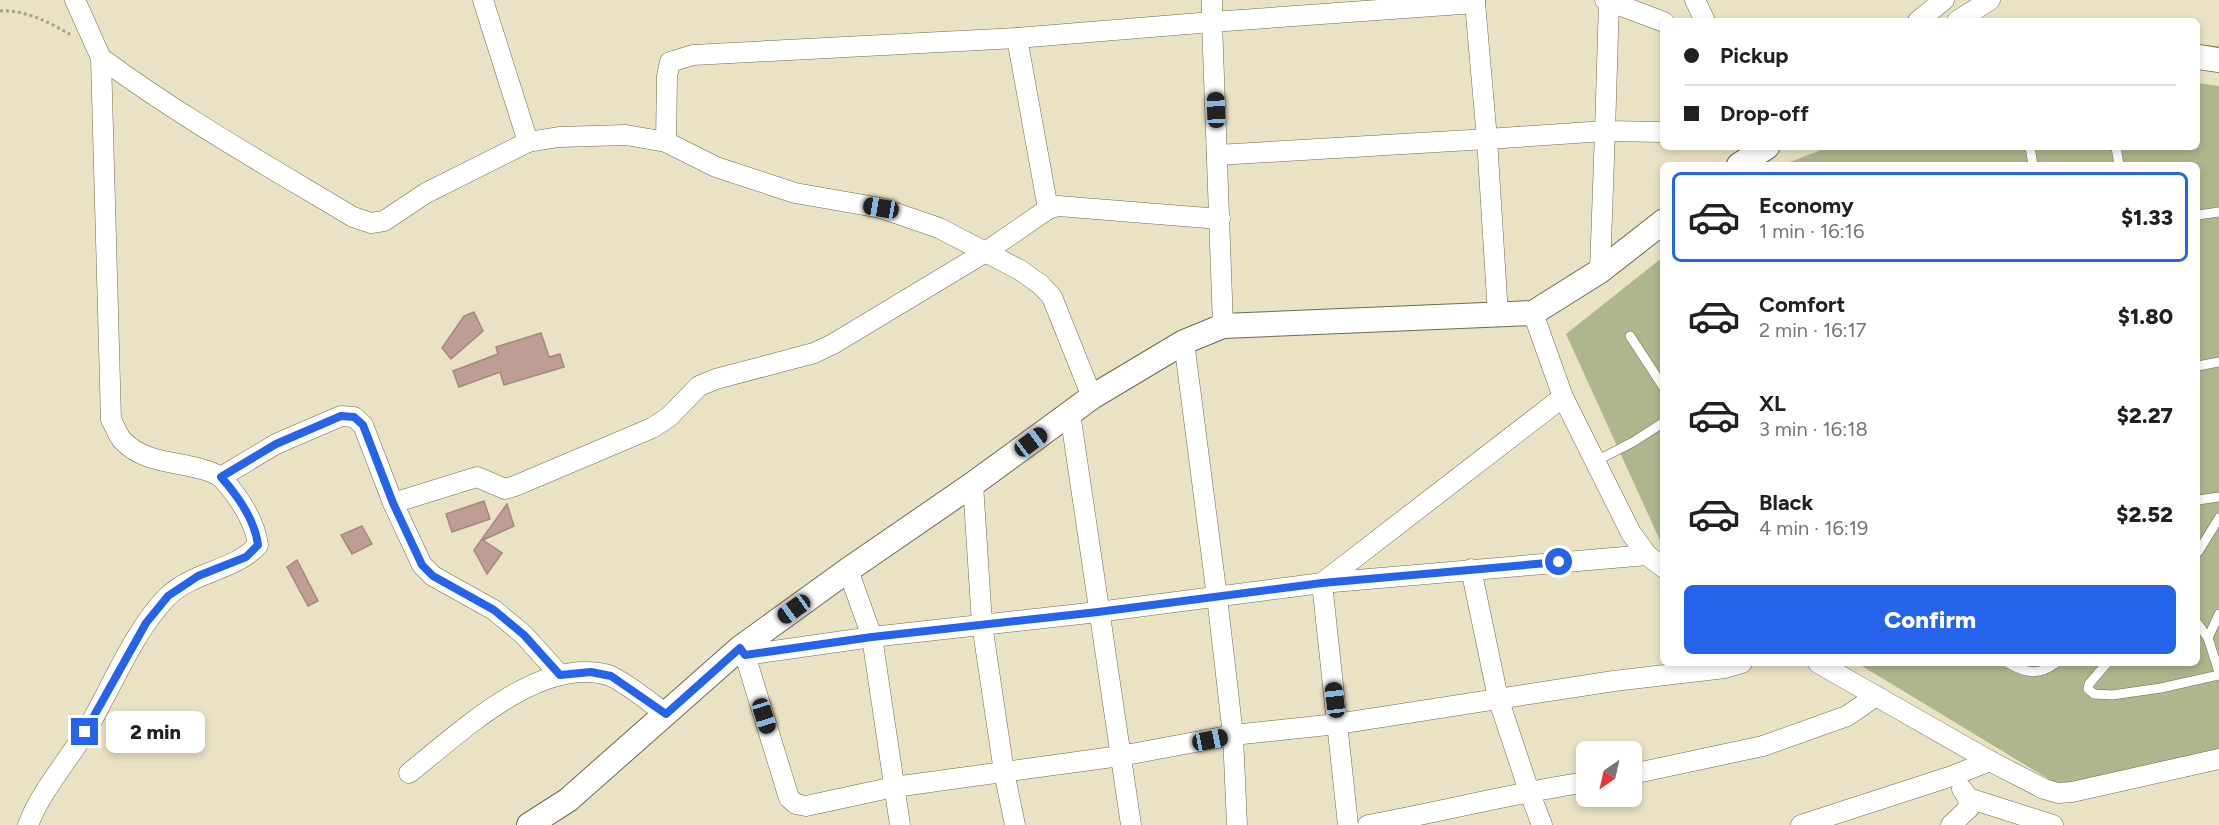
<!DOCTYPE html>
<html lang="en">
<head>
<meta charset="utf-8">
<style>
  :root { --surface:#fff; --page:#f2f2f2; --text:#202124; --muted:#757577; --line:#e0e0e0; --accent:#2563eb }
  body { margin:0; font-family:Figtree,sans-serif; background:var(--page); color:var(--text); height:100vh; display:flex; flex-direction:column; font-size:22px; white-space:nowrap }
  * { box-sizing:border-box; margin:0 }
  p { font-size:20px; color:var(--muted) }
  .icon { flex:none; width:33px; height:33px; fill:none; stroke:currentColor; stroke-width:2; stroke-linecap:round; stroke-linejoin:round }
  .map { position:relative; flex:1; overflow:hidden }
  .details { position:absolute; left:1660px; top:162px; width:540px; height:504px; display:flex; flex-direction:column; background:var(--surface); border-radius:9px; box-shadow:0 3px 9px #0003 }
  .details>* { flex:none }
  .top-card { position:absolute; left:1660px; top:18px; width:540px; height:132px; border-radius:9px; box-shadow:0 3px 9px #0003; display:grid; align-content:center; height:132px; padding:0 24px; background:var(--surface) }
  .needle { width:39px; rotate:214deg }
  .fabs { position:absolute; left:1576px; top:741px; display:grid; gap:12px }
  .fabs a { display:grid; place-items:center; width:66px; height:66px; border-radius:9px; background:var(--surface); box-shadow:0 3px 9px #0003; font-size:30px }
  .end { position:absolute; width:27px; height:27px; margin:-14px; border:8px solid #2563eb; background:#fff; box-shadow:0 0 0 3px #fff }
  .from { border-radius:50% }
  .bubble { position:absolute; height:42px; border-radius:9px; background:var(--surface); box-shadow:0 3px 9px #0003; font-size:20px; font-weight:800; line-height:42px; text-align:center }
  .car { position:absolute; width:18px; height:36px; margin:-18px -9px; border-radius:8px; box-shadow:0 0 4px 2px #0007; background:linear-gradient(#222 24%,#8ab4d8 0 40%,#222 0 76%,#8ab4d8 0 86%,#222 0) }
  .top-card b { display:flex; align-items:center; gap:21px; height:57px; font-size:22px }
  .top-card b+b { border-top:2px solid var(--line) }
  .top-card i { width:15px; height:15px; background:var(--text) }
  ul { padding:10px 0 0; list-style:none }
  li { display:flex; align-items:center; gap:18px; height:90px; margin:0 12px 9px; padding:0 12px; border:3px solid transparent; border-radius:9px }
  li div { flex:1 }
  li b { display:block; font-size:22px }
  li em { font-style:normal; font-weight:800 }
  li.active { border-color:var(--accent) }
  li>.icon { width:54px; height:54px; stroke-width:1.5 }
  .primary-button { display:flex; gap:12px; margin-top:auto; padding:12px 24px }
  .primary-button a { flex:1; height:69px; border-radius:9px; background:var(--accent); color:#fff; font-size:24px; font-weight:800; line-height:69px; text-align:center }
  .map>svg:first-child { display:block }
  .green { fill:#afb68d }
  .building { fill:#bd9d94; stroke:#a5877e; stroke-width:1.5 }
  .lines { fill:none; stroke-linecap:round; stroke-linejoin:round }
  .service-casing { stroke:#70694f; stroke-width:10 }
  .minor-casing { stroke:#70694f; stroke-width:21 }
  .tertiary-casing { stroke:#70694f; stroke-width:26 }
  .path { stroke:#a6a089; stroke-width:3; stroke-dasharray:3 3; stroke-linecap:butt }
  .service { stroke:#fff; stroke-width:9 }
  .minor { stroke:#fff; stroke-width:20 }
  .tertiary { stroke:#fff; stroke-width:24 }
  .route { stroke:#2563eb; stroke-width:8 }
</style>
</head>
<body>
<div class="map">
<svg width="2219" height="825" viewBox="0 0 2219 825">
  <rect width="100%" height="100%" fill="#eae2c4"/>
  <g class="green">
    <path d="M 2198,83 L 2219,86 L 2219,752 L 2065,789 L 1857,663 L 2198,663 L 2198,165 L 1782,165 L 1829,147 L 2198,147 Z"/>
    <path d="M 1663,257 L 1663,547 L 1566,334 Z"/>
  </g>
  <g class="building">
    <path d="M 474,312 L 483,331 L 451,359 L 442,348 L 464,316 Z"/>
    <path d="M 541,333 L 549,357 L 560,354 L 564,367 L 504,385 L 500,372 L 459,387 L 453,371 L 498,354 L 496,347 Z"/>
    <path d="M 484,501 L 490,519 L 452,532 L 446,514 Z"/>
    <path d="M 507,504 L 514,526 L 483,540 L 502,553 L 487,574 L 474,550 Z"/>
    <path d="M 362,526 L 372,544 L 352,554 L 341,535 Z"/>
    <path d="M 297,560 L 318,601 L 308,606 L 287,567 Z"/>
  </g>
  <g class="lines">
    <g class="service-casing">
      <g id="service">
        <path d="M 2030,147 L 2033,165"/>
        <path d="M 2116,147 L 2119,165"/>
        <path d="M 2198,215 L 2219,212"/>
        <path d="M 1630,336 L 1664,388"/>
        <path d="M 2198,366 L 2219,362"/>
        <path d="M 1596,461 L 1633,442 L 1664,422"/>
        <path d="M 2198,500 L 2219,497"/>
        <path d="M 2198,552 L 2219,518"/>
        <path d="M 2198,624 L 2208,638 L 2219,672"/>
        <path d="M 2208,638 L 2219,614"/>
        <path d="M 2008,663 C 2025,673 2039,676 2056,663"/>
        <path d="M 2107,663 L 2089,684 L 2088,689 L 2094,694 L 2112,695 L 2161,688 L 2219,675"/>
      </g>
    </g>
    <g class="minor-casing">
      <g id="minor">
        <path d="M 75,0 L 101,58 L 111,420 C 115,426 118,436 123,441 C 149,468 190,459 221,477"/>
        <path d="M 483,0 L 528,142"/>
        <path d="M 1605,0 L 1664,22"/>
        <path d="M 1695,0 L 1705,21"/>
        <path d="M 1609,2 L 1605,131 L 1664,132"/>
        <path d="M 1918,21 L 1944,0"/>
        <path d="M 1957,21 L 1990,0"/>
        <path d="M 1017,38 L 1048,209"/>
        <path d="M 101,58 C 181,117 268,166 353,217 L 371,223 L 384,221 L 426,193 L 528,142 L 559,137 L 626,135 L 666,142 L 716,167 L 795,193 L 881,208 L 939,228 L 1020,270 L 1041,285 L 1052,297 L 1092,397"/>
        <path d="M 666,142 L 667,76 L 670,62 L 693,55 L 1017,38 L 1212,22 L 1212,0"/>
        <path d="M 1217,155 L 1487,139 L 1475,3"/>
        <path d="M 1533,313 L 1563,397 L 1631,533 L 1647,555 L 1664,568"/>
        <path d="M 1498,315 L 1487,139 L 1605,131 L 1600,271"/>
        <path d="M 1223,326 L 1212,22 L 1475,3 L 1475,0"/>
        <path d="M 1184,342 L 1217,597 L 1233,735 L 1237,825"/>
        <path d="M 1070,413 L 1131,825"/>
        <path d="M 973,484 L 982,624 L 1004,772 L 1015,825"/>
        <path d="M 393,503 L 477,477 L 505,489 L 515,486 L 652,428 L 669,417 L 699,386 L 716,379 L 814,353 L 833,344 L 984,253 L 1048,209 L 1058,206 L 1220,219"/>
        <path d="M 1471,569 L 1498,698 L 1529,791 L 1542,825"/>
        <path d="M 848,570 L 872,637 L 900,825"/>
        <path d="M 740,648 L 745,655 L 872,637 L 1098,612 L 1322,583 L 1647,555"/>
        <path d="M 745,655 L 789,798 L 796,804 L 806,806 L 894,787 L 1120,756 L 1233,735 L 1337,724 L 1614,681 L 1725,668 L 1742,663"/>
        <path d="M 1818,663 L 1990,761 L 2044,789 L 2058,793 L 2072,792 L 2219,759"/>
        <path d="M 409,773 C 460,733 538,656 608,675 C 623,680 652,704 666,714"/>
        <path d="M 1632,774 L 1763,746 L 1847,716 L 1876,696"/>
        <path d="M 1968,798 L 2053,825"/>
        <path d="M 28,825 C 41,791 67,762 86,731 C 111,689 133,632 167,597 C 193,571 235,571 258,545 C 255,520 237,495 221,477 L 276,444 L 341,416 L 354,417 L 363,425 L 393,503 L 422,565 L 433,576 L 494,610 L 524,635 L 560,675"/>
        <path d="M 1348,825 L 1322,583 L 1563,397"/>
        <path d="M 1368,825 C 1441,812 1513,793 1587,782"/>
        <path d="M 1801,825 L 1952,776 L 1990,761"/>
        <path d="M 1951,825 L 1969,808 L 1968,798 L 1962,789"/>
      </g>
    </g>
    <g class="tertiary-casing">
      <g id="tertiary">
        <path d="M 2198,57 L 2219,60"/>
        <path d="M 1739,165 L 1767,147"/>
        <path d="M 529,825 L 568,800 L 740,648 L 848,570 L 973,484 L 1092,397 L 1184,342 L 1223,326 L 1533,313 L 1600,271 L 1664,221"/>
      </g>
    </g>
    <path class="path" d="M 0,11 C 24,9 51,23 71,35"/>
    <use href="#service" class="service"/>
    <use href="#minor" class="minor"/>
    <use href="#tertiary" class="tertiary"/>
  </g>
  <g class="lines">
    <path class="route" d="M 85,732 L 146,623 L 168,596 L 198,576 L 246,557 L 258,545 C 255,520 237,495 221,477 L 276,444 L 341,416 L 354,417 L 363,425 L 393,503 L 422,565 L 433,576 L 494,610 L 524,635 L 560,675 L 591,672 L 611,676 L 666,714 L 740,648 L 745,655 L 872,637 L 1098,612 L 1322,583 L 1559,562"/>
  </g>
</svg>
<div class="fabs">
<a><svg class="needle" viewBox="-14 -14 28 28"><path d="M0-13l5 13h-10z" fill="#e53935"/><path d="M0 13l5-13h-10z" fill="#757577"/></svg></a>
</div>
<i class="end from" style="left:1559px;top:562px"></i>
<i class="end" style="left:85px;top:732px"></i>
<div class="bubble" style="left:106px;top:711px;width:99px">2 min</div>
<i class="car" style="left:1216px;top:110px;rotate:358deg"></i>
<i class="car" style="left:881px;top:208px;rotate:280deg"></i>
<i class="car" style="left:1031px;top:442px;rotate:53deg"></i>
<i class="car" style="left:794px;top:609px;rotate:234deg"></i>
<i class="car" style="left:1335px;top:700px;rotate:353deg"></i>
<i class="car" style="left:764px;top:716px;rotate:163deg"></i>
<i class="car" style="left:1210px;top:740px;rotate:79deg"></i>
<div class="top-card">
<b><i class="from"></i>Pickup</b>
<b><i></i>Drop-off</b>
</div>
<section class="details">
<ul>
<li class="active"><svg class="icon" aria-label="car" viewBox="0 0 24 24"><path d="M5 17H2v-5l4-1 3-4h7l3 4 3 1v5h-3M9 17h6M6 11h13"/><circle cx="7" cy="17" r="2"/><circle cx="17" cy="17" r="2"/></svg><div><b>Economy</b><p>1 min · 16:16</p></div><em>$1.33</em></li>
<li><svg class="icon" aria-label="car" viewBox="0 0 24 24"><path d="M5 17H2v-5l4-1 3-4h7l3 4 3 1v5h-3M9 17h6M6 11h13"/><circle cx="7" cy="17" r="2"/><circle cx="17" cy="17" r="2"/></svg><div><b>Comfort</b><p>2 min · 16:17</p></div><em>$1.80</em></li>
<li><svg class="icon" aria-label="car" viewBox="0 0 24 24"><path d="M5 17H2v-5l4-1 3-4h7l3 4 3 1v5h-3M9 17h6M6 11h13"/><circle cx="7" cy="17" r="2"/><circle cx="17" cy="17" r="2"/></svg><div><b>XL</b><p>3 min · 16:18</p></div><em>$2.27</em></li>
<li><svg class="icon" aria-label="car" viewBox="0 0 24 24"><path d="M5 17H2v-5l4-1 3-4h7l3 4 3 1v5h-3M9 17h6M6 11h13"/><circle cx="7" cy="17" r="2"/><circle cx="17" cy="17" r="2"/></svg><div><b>Black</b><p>4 min · 16:19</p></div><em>$2.52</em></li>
</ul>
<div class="primary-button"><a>Confirm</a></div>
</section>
</div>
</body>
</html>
